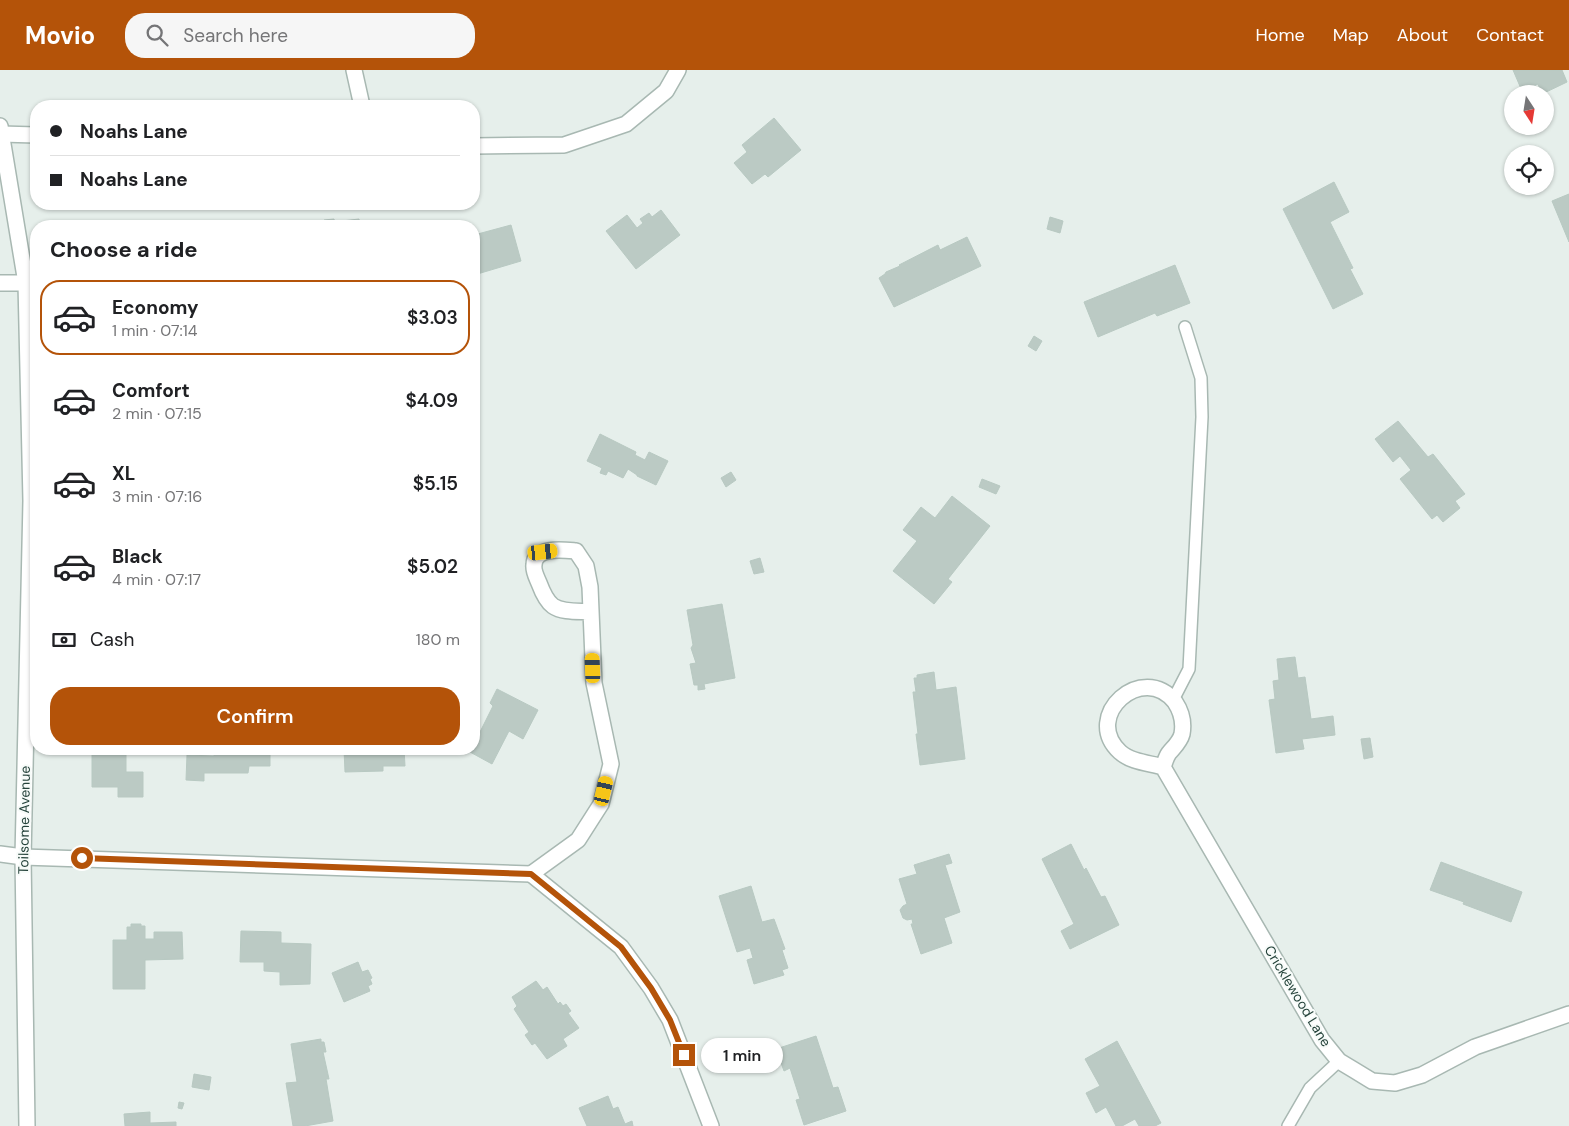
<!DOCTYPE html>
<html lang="en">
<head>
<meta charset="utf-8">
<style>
  :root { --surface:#fff; --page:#f6f6f6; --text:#202124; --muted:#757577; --line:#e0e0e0; --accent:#b45309 }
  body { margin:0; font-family:"DM Sans",sans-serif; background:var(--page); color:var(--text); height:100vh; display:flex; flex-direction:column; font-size:19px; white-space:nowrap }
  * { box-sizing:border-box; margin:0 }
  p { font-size:16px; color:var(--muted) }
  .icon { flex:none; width:28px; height:28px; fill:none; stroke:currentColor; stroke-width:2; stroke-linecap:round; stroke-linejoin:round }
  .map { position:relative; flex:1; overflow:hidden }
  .side { position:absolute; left:30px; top:150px; width:450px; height:535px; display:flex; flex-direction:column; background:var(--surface); border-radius:20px; box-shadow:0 1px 4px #0004 }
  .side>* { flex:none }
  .guide { position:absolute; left:30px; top:30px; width:450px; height:110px; border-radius:20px; box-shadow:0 1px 4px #0004; display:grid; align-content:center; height:110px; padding:0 20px; background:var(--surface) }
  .needle { width:32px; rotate:168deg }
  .tools { position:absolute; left:1504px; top:15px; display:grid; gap:10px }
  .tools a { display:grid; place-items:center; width:50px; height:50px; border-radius:50%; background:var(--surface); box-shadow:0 1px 4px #0004; font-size:25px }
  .end { position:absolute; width:22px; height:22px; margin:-11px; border:6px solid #b45309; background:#fff; box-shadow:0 0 0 2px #fff }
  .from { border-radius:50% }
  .bubble { position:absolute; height:35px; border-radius:18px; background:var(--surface); box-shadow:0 1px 4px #0004; font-size:16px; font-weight:600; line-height:35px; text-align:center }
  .car { position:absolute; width:15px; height:30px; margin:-15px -8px; border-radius:6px; box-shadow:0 0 4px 1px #0007; background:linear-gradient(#f5c518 24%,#345 0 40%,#f5c518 0 76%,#345 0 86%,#f5c518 0) }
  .guide b { display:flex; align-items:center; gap:18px; height:48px; font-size:19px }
  .guide b+b { border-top:1px solid var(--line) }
  .guide i { width:12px; height:12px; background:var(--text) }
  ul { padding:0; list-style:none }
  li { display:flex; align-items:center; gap:15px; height:75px; margin:0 10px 8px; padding:0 10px; border:2px solid transparent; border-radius:20px }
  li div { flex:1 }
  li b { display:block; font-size:19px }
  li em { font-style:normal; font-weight:600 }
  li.selected { border-color:var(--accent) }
  li>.icon { width:45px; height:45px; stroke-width:1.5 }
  h2 { padding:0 20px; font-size:22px; line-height:60px }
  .pay { display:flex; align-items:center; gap:12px; height:55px; padding:0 20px; font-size:19px }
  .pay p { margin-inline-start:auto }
  .button { display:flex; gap:10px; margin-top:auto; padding:10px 20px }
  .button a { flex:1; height:58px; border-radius:20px; background:var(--accent); color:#fff; font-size:20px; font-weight:600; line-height:58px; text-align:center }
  header { display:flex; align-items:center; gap:30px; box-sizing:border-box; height:70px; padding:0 25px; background:var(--accent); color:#fff }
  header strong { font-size:24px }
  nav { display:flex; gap:28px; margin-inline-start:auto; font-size:18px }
  .search { width:350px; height:45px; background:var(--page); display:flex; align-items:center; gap:12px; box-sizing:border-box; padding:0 18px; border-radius:20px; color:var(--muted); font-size:19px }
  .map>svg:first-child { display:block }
  .building { fill:#bbcac4; stroke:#b8c9c2 }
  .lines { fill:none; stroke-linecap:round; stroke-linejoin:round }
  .service-casing { stroke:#a8b8b2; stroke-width:14 }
  .minor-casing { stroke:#a8b8b2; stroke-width:18 }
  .service { stroke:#fff; stroke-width:11 }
  .minor { stroke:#fff; stroke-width:15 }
  .route { stroke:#b45309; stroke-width:6 }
  .labels { text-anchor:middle; stroke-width:4; stroke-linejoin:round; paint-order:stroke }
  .street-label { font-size:14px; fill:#24423a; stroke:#f7fbf9 }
</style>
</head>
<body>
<header>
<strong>Movio</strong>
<div class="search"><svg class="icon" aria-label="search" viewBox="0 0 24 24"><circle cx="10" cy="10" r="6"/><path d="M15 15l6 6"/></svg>Search here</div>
<nav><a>Home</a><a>Map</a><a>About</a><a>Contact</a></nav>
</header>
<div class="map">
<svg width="1569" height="1056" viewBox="0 0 1569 1056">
  <rect width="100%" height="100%" fill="#e6efeb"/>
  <g class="building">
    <path d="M 1513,0 L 1562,0 L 1567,12 L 1542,24 L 1538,14 L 1522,21 Z"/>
    <path d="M 774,48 L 801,80 L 768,107 L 765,104 L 752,114 L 734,93 L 747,82 L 742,75 Z"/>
    <path d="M 1334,112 L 1349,142 L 1330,152 L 1353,198 L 1350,199 L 1363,224 L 1333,239 L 1283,139 Z"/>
    <path d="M 1569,124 L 1569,172 L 1552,131 Z"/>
    <path d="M 661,140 L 680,165 L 636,199 L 606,161 L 627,145 L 637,158 L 643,153 L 640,149 L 649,143 L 652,147 Z"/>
    <path d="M 1050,147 L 1063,151 L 1060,163 L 1047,159 Z"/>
    <path d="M 334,149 L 335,154 L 342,151 L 359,149 L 360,156 L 314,156 L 321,154 L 325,155 L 324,150 Z"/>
    <path d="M 511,155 L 521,191 L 474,205 L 474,165 Z"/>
    <path d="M 967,167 L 981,196 L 894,237 L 879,208 L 885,204 L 886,202 L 900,196 L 899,195 L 938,175 L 940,180 Z"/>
    <path d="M 1175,195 L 1190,233 L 1157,246 L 1155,243 L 1098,267 L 1084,232 Z"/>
    <path d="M 1034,266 L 1042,271 L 1036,281 L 1028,276 Z"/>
    <path d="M 1398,351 L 1428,387 L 1433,384 L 1465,424 L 1455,431 L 1460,438 L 1443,452 L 1437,445 L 1432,449 L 1400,409 L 1411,400 L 1400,386 L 1393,392 L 1375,369 Z"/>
    <path d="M 600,364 L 636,382 L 635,385 L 645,390 L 649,382 L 668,391 L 656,415 L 637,406 L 637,405 L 628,399 L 623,408 L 608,401 L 606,405 L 600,403 L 602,398 L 587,391 Z"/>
    <path d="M 731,402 L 736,410 L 726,417 L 721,408 Z"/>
    <path d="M 982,409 L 1000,416 L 996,424 L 979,417 Z"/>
    <path d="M 952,426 L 990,456 L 948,509 L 952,512 L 934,534 L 893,501 L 917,471 L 903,460 L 921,437 L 935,448 Z"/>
    <path d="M 760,488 L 764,502 L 754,504 L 750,491 Z"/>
    <path d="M 722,534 L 735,608 L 704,614 L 705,619 L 698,620 L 698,615 L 694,615 L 690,594 L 696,593 L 691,578 L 693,575 L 687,540 Z"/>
    <path d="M 1295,587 L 1298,608 L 1305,607 L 1311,649 L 1333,646 L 1335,665 L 1302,669 L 1304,679 L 1276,683 L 1269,630 L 1275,629 L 1273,611 L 1279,610 L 1277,589 Z"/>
    <path d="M 934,602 L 936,620 L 956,617 L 965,689 L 920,695 L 916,664 L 918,664 L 913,622 L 916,622 L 914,608 L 917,608 L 917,605 Z"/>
    <path d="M 497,619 L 538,640 L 523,669 L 509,661 L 492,694 L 470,682 L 471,679 L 474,679 L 474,674 L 493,636 L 490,633 Z"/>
    <path d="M 1370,668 L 1373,687 L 1364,689 L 1361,669 Z"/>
    <path d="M 97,679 L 118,679 L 118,682 L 126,682 L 126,702 L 143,702 L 143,727 L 118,727 L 118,717 L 92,717 L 92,682 L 97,682 Z"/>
    <path d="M 214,679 L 270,679 L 270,696 L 249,696 L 248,703 L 204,703 L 204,711 L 186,710 L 187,685 L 214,686 Z"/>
    <path d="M 344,679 L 404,679 L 405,696 L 383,696 L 383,701 L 345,702 Z"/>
    <path d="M 1071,774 L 1084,800 L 1086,798 L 1101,827 L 1105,826 L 1119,855 L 1070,879 L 1061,861 L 1074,854 L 1042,789 Z"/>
    <path d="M 949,784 L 952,793 L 945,795 L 960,842 L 944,848 L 952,873 L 921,884 L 911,854 L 913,854 L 912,849 L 907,850 L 903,848 L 900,840 L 903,836 L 907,834 L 899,809 L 917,804 L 914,795 Z"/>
    <path d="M 1441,792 L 1522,822 L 1511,852 L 1463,834 L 1464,832 L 1430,820 Z"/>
    <path d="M 751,816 L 762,852 L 774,849 L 785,879 L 782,880 L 788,898 L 782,900 L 784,905 L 754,914 L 747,890 L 753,888 L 750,878 L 737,882 L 719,826 Z"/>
    <path d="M 131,854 L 141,854 L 141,856 L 145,856 L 145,869 L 154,869 L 154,862 L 182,862 L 183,889 L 145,890 L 145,919 L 113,919 L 113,870 L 127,870 L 127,857 L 131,857 Z"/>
    <path d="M 241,861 L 281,862 L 281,873 L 311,874 L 310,914 L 280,915 L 280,902 L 264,901 L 264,892 L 240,892 Z"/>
    <path d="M 358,892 L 362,902 L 368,900 L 372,908 L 370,909 L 372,914 L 368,916 L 370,921 L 344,932 L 332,903 Z"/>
    <path d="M 536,911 L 543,920 L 547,917 L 558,934 L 560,932 L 563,936 L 566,934 L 571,941 L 568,943 L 579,958 L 563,969 L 567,976 L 547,989 L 535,973 L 532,975 L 525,965 L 529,962 L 514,939 L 517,936 L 512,927 Z"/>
    <path d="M 816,966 L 833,1018 L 838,1017 L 846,1041 L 804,1055 L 796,1030 L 800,1029 L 790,998 L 784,1001 L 776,979 Z"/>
    <path d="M 321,969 L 321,972 L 324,972 L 326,982 L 323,982 L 329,1009 L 326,1009 L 333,1051 L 305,1056 L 293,1056 L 286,1013 L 297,1012 L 291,974 Z"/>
    <path d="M 1117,971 L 1161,1053 L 1155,1056 L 1139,1056 L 1135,1049 L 1122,1056 L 1116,1056 L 1106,1037 L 1096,1043 L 1086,1023 L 1100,1016 L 1085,989 Z"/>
    <path d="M 194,1004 L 211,1007 L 209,1020 L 192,1017 Z"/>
    <path d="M 608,1026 L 613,1039 L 618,1037 L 625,1054 L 632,1051 L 633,1056 L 587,1056 L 579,1038 Z"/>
    <path d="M 179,1032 L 184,1033 L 182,1039 L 178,1038 Z"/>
    <path d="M 150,1042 L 150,1053 L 176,1052 L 176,1056 L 125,1056 L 124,1044 Z"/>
  </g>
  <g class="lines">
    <g class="service-casing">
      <g id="service">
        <path d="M 1173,630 L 1189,599 L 1202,347 L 1201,308 L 1185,257"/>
        <path d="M 1288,1056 L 1310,1018 L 1339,991"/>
      </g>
    </g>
    <g class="minor-casing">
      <g id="minor">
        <path d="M 354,0 L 362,36"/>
        <path d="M 0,56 L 26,213 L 31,431 L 23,787 L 27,1056"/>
        <path d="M 1,64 L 36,65"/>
        <path d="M 474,76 L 564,75 L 626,54 L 666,21 L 678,0"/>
        <path d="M 0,213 L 26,213"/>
        <path d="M 591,542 C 580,541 563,543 553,536 C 546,531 542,521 539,513 C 537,508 533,501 534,495 C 534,476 564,480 576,481 L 586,496 L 590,517 L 594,613 L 611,694 L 601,734 L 578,770 L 531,804 L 621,877 L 651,918 L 670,950 L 711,1056"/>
        <path d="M 1163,697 C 1165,692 1166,687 1169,683 C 1174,677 1180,672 1182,664 C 1184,653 1181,641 1175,632 C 1143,591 1081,646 1120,682 C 1131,692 1149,693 1163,697 L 1322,970 L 1339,991 L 1354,1000 L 1372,1011 L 1395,1013 L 1422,1005 L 1475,977 L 1569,944"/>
        <path d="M 0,784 L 23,787 L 531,804"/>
      </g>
    </g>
    <use href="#service" class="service"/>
    <use href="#minor" class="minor"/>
  </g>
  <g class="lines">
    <path class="route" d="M 82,788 L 531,804 L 621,877 L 651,918 L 670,950 L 684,985"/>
  </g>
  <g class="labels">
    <g class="street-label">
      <text transform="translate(24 750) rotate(-89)" y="5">Toilsome Avenue</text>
      <text transform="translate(1298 926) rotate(59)" y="5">Cricklewood Lane</text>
    </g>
  </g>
</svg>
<div class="tools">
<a><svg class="needle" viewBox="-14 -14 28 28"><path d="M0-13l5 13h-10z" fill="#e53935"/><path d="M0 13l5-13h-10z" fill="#757577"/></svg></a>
<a><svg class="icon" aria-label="locate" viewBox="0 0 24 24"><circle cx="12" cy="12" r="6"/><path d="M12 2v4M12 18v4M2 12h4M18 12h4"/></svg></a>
</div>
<i class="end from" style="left:82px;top:788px"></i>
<i class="end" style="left:684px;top:985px"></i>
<div class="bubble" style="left:701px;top:968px;width:82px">1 min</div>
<i class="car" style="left:543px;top:482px;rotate:84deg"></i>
<i class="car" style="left:593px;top:598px;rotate:358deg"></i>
<i class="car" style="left:604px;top:721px;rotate:13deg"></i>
<div class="guide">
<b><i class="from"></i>Noahs Lane</b>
<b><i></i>Noahs Lane</b>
</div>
<section class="side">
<h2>Choose a ride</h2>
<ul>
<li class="selected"><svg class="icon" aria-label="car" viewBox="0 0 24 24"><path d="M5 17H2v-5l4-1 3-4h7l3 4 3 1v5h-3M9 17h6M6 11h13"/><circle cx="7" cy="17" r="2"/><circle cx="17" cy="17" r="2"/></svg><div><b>Economy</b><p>1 min · 07:14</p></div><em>$3.03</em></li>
<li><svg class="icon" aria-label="car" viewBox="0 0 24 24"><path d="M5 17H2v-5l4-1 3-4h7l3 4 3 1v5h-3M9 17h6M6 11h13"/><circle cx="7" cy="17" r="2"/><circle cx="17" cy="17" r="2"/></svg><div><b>Comfort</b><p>2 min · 07:15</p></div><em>$4.09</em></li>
<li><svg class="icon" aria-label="car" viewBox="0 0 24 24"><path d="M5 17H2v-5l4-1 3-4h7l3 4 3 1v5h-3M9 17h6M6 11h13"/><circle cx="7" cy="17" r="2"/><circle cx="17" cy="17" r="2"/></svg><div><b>XL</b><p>3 min · 07:16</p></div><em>$5.15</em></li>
<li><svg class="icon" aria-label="car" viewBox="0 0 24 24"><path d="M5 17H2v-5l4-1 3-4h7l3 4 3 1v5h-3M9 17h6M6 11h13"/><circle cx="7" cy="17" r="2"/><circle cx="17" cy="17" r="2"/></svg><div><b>Black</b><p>4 min · 07:17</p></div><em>$5.02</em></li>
</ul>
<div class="pay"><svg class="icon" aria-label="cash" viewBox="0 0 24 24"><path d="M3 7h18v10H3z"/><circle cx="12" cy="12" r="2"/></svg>Cash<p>180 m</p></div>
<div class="button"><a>Confirm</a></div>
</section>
</div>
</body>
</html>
